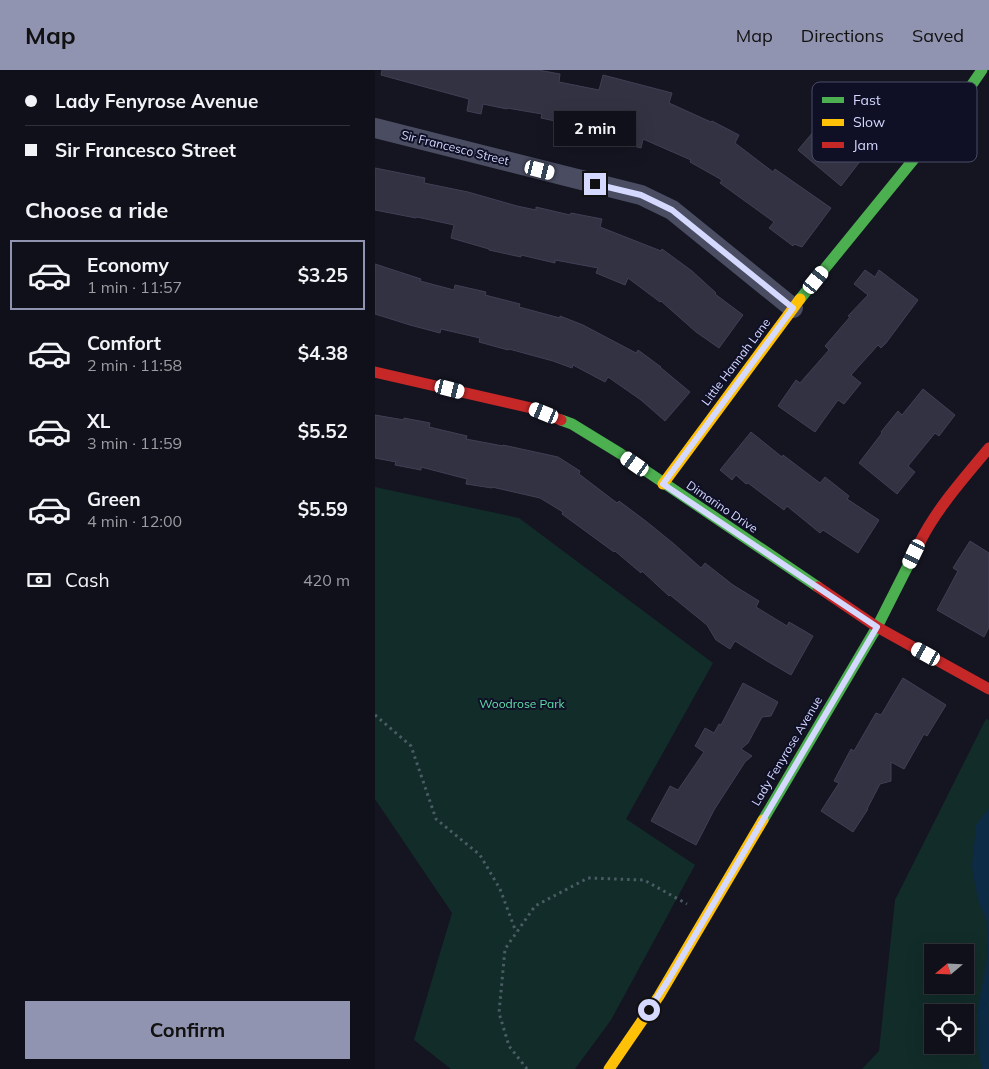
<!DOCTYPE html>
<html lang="en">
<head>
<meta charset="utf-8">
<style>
  :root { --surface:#0f1019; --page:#1d1e26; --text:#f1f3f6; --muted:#9b9da2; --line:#2f3038; --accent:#9194b1 }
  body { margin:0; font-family:Mulish,sans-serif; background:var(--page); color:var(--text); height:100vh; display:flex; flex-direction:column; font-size:19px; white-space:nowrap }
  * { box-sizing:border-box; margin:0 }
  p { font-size:16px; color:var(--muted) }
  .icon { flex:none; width:28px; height:28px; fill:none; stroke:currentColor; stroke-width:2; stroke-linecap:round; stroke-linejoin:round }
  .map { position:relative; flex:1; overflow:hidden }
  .details { display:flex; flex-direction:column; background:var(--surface); width:375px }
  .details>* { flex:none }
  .banner { display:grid; align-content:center; height:110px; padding:0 25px; background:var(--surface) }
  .needle { width:32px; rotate:251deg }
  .buttons { position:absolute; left:549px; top:874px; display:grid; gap:10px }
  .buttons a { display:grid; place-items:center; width:50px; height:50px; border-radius:0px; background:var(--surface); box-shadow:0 5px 20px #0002,0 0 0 1px var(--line); font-size:25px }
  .end { position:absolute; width:22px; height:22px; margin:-11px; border:6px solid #d5d8ff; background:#111; box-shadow:0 0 0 2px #111 }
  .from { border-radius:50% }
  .bubble { position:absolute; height:35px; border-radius:0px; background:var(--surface); box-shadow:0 5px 20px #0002,0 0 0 1px var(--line); font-size:16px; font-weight:700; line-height:35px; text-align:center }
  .car { position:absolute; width:15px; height:30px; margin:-15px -8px; border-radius:6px; box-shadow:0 0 4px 1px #0007; background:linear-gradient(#fff 24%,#345 0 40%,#fff 0 76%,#345 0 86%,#fff 0) }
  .banner b { display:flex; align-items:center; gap:18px; height:48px; font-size:19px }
  .banner b+b { border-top:1px solid var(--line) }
  .banner i { width:12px; height:12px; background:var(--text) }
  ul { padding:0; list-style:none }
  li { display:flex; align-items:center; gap:15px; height:70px; margin:0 10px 8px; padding:0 15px; border:2px solid transparent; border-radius:0px }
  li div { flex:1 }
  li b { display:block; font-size:19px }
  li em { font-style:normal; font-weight:700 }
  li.selected { border-color:var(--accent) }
  li>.icon { width:45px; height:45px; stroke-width:1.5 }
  h2 { padding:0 25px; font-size:22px; line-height:60px }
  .pay { display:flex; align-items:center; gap:12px; height:55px; padding:0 25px; font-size:19px }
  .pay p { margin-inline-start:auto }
  .cta { display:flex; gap:10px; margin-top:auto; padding:10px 25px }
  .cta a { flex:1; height:58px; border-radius:0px; background:var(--accent); color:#111; font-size:20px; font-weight:700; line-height:58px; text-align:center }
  header { display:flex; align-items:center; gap:30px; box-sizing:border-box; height:70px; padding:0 25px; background:var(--accent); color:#111 }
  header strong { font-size:24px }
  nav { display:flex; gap:28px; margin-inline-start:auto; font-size:18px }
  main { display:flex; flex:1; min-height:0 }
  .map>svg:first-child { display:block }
  .green { fill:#122c29; fill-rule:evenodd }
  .water { fill:#0d2b44 }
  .building { fill:#323243; stroke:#404055 }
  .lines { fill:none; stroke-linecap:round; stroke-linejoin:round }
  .path { stroke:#4a5c64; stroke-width:3; stroke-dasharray:2.5 4; stroke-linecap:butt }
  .street { stroke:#4a4d62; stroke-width:20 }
  .fast { stroke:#4caf50; stroke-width:11 }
  .slow { stroke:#ffc107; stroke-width:11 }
  .jam { stroke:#c62828; stroke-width:11 }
  .route { stroke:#d5d8ff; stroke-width:6 }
  .labels { text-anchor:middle; stroke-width:4; stroke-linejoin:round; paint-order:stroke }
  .street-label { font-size:12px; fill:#d5d8ff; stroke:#0f1026 }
  .park-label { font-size:12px; fill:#60dfa8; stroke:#0f1026 }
  .key { fill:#0f1026; stroke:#4a4c67; stroke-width:1 }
  .key-label { font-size:14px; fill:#d5d8ff }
</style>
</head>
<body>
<header>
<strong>Map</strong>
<nav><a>Map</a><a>Directions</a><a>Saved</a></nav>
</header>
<main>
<section class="details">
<div class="banner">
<b><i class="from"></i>Lady Fenyrose Avenue</b>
<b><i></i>Sir Francesco Street</b>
</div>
<h2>Choose a ride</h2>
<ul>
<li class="selected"><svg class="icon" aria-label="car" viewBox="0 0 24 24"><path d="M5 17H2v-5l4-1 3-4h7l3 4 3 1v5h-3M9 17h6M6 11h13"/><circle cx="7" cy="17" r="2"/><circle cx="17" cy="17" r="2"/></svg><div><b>Economy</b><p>1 min · 11:57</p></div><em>$3.25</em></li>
<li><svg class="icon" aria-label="car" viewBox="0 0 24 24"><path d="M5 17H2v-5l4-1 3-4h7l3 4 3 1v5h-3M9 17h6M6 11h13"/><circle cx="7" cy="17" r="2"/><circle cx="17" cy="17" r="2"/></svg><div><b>Comfort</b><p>2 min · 11:58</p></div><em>$4.38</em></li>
<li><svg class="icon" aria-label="car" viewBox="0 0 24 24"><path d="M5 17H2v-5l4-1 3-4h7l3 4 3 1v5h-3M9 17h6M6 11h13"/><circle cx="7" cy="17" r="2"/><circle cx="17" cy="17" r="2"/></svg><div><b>XL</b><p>3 min · 11:59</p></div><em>$5.52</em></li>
<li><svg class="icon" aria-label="car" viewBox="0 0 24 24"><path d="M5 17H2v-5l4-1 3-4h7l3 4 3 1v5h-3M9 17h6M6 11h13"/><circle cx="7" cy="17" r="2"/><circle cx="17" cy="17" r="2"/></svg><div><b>Green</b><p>4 min · 12:00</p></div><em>$5.59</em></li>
</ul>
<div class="pay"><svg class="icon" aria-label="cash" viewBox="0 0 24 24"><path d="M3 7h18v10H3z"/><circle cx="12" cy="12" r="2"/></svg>Cash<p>420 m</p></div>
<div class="cta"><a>Confirm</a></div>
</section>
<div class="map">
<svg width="614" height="999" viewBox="0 0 614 999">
  <rect width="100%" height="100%" fill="#141521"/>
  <g class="green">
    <path d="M 0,417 L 144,448 L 338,593 L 251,749 L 320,795 L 236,950 L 200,999 L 76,999 L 39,970 L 77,843 L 0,729 Z"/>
    <path d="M 611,649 L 614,650 L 614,999 L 487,999 L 504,981 L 520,830 ZM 558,882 L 590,882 L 590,915 L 558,915 ZM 558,942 L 590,942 L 590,975 L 558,975 Z"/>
  </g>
  <path class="water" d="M 614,738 L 614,999 L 607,999 L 602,974 L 603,937 L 612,890 L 613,854 L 603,830 L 597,797 L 601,755 Z"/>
  <g class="building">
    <path d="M 7,0 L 163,0 L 185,4 L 184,12 L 224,20 L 228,5 L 297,23 L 294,33 L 336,52 L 337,51 L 364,65 L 360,73 L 398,102 L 400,99 L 456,138 L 427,177 L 419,174 L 418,176 L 394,158 L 399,152 L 345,113 L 347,110 L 315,92 L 316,90 L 268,69 L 266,78 L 212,63 L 213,58 L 166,48 L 167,44 L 132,38 L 132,39 L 108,34 L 106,44 L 92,41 L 94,29 L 6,5 Z"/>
    <path d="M 462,23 L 508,57 L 498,73 L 484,89 L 486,90 L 466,116 L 423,80 L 449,49 L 446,47 L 454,37 Z"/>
    <path d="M 0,98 L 50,108 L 49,113 L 93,122 L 142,136 L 161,140 L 161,137 L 195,145 L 196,143 L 227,149 L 225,157 L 286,181 L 287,179 L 317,201 L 341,223 L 340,224 L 368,245 L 344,278 L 321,262 L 286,231 L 285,232 L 253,208 L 250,215 L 221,203 L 223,198 L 180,190 L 180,193 L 146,185 L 146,187 L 114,180 L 114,179 L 76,168 L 79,155 L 42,147 L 41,148 L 0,140 Z"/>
    <path d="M 0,194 L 46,209 L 45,211 L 79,220 L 80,215 L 111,222 L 110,225 L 145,234 L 144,237 L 185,248 L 185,246 L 208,255 L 261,283 L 263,280 L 286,297 L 285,297 L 315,322 L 290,351 L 266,330 L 233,307 L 230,312 L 198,295 L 197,298 L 178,291 L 134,279 L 133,280 L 104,272 L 105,268 L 66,259 L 65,263 L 35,255 L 0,244 Z"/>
    <path d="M 490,200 L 500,207 L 504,200 L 543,230 L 511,273 L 506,278 L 503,275 L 476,305 L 486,313 L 469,334 L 463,330 L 440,362 L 403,336 L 421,310 L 425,313 L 454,280 L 450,276 L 475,247 L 473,246 L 493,225 L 479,214 Z"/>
    <path d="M 548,319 L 580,345 L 564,366 L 560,363 L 533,396 L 540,402 L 522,424 L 484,393 L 507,363 L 506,362 L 523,341 L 527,345 Z"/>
    <path d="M 0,345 L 29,350 L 29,348 L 55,353 L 54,357 L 92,366 L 91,369 L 128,376 L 128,375 L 183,387 L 205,401 L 204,404 L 242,433 L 244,431 L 272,452 L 299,474 L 326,498 L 330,493 L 358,515 L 384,531 L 381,537 L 412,556 L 414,552 L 438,566 L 416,605 L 392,591 L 360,571 L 355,579 L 341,570 L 332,555 L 295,525 L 294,526 L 267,501 L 266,503 L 240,481 L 239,482 L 187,444 L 188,442 L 165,428 L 117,417 L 117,418 L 91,414 L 92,409 L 46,397 L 46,400 L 20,395 L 21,392 L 0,388 Z"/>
    <path d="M 376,362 L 407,387 L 408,385 L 445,413 L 450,407 L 474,426 L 472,429 L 504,450 L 483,483 L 448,460 L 445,463 L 412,436 L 409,440 L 373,413 L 371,414 L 361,405 L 357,410 L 345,400 Z"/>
    <path d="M 595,471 L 614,483 L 614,557 L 609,567 L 562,540 L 583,501 L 578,498 Z"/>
    <path d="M 528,608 L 571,635 L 552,666 L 549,664 L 529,699 L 516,692 L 516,711 L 505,714 L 492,739 L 493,739 L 478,762 L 446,741 L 464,713 L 459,711 L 476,679 L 479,681 L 501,643 L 506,645 Z"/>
    <path d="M 368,613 L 403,632 L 396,646 L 387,647 L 373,673 L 366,679 L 377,686 L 370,692 L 339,740 L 321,775 L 276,751 L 295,716 L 303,720 L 329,682 L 320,676 L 330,658 L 339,663 L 344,654 L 346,655 Z"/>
  </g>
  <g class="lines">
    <g class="path">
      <path d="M 0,645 L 36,676 L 61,749 L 105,785 L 125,819 L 141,862"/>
      <path d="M 152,999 L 134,976 L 124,943 L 130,879 L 160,836 L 213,808 L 269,810 L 312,834"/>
    </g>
    <path class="street" d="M 0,58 L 266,125 L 297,140 L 418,238"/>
    <g class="fast">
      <path d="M 425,229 L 583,35 L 607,0"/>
      <path d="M 186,350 L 197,354 L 246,384 L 443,517"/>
      <path d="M 388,750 L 502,557 L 545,472"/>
    </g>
    <g class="slow">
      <path d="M 288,414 L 425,229"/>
      <path d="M 234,999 L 284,926 L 388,750"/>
    </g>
    <g class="jam">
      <path d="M 0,302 L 156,338 L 186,350"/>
      <path d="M 545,472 C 562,438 589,408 614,378"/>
      <path d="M 443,517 L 502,557 L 614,619"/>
    </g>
  </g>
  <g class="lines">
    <path class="route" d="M 220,114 L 266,125 L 297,140 L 418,238 L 288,414 L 502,557 L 294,909 L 274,940"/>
  </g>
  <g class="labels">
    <g class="street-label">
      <text transform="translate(80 78) rotate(14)" y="4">Sir Francesco Street</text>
      <text transform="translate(361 292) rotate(-53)" y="4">Little Hannah Lane</text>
      <text transform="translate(347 437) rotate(34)" y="4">Dimarino Drive</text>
      <text transform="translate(412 681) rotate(-59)" y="4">Lady Fenyrose Avenue</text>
    </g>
    <g class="park-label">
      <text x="147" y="638">Woodrose Park</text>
    </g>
  </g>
  <rect x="437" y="12" width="165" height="80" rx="8" class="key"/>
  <rect x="447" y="27" width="22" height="6" fill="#4caf50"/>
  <rect x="447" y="49" width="22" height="7" fill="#ffc107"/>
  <rect x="447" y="72" width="22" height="6" fill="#c62828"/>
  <g class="key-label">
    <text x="478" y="35">Fast</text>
    <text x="478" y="57">Slow</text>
    <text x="478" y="80">Jam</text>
  </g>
</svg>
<div class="buttons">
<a><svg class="needle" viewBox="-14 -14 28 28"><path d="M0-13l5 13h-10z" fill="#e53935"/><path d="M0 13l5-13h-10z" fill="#9b9da2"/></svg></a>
<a><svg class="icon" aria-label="locate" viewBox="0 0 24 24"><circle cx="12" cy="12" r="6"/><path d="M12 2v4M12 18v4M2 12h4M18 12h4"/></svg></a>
</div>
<i class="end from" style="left:274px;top:940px"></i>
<i class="end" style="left:220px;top:114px"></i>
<div class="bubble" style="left:179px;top:41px;width:82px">2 min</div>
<i class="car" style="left:165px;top:100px;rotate:104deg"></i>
<i class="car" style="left:441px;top:210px;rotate:39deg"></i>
<i class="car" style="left:75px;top:319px;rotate:104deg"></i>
<i class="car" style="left:169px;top:343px;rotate:292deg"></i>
<i class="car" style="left:260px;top:394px;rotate:305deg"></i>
<i class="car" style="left:539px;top:484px;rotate:206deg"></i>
<i class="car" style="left:551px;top:584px;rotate:299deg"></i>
</div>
</main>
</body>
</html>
